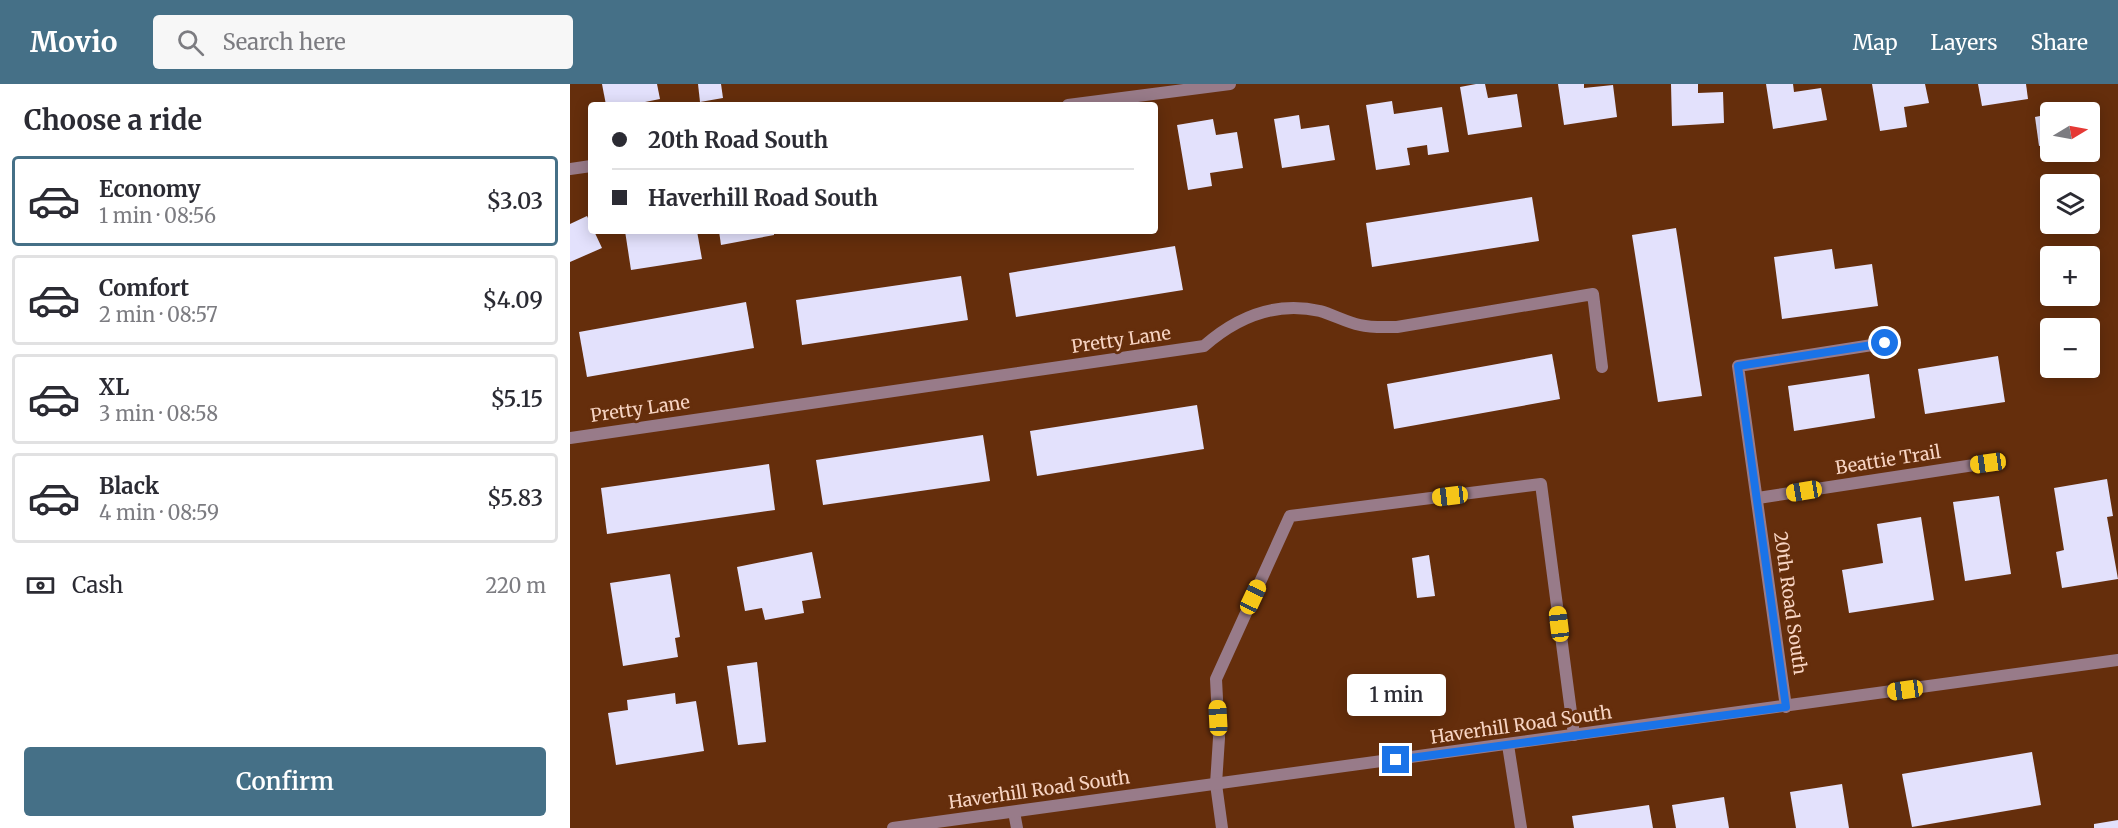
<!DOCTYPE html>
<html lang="en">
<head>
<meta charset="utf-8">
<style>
  :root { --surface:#fff; --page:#f7f7f7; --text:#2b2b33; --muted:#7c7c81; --line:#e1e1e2; --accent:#457087 }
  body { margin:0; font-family:Merriweather,serif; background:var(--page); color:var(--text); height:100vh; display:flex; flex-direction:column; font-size:22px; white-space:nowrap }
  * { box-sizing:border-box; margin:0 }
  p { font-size:20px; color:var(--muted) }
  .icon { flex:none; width:33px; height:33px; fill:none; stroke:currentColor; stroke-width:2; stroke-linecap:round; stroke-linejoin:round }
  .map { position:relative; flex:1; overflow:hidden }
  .side { display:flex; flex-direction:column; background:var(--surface); width:570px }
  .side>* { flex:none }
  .banner { position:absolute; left:18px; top:18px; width:570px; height:132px; border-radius:6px; box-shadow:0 3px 15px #0003; display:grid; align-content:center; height:132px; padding:0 24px; background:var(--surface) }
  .needle { width:39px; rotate:80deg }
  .controls { position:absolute; left:1470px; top:18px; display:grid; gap:12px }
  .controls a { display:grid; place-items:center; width:60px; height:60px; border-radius:6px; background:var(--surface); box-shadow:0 3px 15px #0003; font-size:30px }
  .end { position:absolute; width:27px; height:27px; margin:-14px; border:8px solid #1a73e8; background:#fff; box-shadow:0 0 0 3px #fff }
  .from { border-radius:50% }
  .bubble { position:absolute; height:42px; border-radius:6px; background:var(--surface); box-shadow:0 3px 15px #0003; font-size:20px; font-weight:600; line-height:42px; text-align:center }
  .car { position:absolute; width:18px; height:36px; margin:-18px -9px; border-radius:8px; box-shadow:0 0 4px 2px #0007; background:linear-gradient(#f5c518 24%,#345 0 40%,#f5c518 0 76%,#345 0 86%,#f5c518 0) }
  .banner b { display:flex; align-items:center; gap:21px; height:57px; font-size:22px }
  .banner b+b { border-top:2px solid var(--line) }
  .banner i { width:15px; height:15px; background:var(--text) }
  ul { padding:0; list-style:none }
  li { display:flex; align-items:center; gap:18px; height:90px; margin:0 12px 9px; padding:0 12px; border:3px solid var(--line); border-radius:6px }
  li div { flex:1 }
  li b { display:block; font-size:22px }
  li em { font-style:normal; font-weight:600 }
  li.current { border-color:var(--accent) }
  li>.icon { width:54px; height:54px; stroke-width:1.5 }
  h2 { padding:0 24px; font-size:27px; line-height:72px }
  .pay { display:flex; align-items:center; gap:15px; height:66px; padding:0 24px; font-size:22px }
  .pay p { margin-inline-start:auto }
  .button { display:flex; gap:12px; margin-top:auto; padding:12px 24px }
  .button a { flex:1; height:69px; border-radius:6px; background:var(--accent); color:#fff; font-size:24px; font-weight:600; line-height:69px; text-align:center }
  header { display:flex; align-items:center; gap:36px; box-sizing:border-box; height:84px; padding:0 30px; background:var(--accent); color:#fff }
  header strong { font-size:28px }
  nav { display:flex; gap:33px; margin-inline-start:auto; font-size:21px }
  .search { width:420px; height:54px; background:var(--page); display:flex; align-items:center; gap:15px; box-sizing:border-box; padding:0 21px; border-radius:6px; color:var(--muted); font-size:22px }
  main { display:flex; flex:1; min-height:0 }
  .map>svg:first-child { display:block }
  .building { fill:#e3e1fc }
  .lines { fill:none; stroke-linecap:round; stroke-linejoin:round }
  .service { stroke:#987b89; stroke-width:12 }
  .minor { stroke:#987b89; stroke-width:12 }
  .tertiary { stroke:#987b89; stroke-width:12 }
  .route { stroke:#1a73e8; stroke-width:8 }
  .labels { text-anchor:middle; stroke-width:6; stroke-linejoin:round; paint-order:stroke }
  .street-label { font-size:18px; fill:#f7d4c3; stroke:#652e0c }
</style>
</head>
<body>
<header>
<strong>Movio</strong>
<div class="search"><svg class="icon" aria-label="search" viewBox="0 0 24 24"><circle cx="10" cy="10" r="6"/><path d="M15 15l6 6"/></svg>Search here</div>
<nav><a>Map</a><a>Layers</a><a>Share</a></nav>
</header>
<main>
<section class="side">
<h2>Choose a ride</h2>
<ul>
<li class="current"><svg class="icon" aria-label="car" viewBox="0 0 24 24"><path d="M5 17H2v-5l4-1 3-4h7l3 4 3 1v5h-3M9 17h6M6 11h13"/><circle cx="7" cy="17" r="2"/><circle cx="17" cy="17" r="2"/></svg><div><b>Economy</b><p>1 min · 08:56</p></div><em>$3.03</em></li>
<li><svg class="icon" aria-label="car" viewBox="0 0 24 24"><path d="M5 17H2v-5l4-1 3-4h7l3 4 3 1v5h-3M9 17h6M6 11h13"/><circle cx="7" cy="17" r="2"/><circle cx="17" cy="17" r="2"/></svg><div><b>Comfort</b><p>2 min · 08:57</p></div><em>$4.09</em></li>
<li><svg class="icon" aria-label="car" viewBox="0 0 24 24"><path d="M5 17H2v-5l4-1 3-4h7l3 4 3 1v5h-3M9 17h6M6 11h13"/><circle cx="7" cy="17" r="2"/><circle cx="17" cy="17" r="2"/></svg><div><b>XL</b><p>3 min · 08:58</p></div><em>$5.15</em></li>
<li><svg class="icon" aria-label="car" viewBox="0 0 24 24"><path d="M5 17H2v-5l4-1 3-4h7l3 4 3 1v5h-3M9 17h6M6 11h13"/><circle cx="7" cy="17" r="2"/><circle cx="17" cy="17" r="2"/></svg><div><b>Black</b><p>4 min · 08:59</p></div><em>$5.83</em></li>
</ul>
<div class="pay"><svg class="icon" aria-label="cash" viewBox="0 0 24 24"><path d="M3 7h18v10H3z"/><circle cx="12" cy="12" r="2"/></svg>Cash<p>220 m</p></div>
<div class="button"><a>Confirm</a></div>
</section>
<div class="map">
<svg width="1548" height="744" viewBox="0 0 1548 744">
  <rect width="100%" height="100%" fill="#652e0c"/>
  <g class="building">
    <path d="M 32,0 L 87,0 L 90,15 L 60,21 L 36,21 Z"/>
    <path d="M 128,0 L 151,0 L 153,14 L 130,18 Z"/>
    <path d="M 906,0 L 915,0 L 918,14 L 947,10 L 952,43 L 898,51 L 890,3 Z"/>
    <path d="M 988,0 L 1014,0 L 1014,4 L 1043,1 L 1047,33 L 994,41 Z"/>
    <path d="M 1101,0 L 1128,0 L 1128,9 L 1153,8 L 1154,39 L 1102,42 Z"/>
    <path d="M 1196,0 L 1223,0 L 1224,8 L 1251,4 L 1257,36 L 1203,45 Z"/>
    <path d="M 1302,0 L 1355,0 L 1359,19 L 1334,23 L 1337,43 L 1310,47 Z"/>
    <path d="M 1408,0 L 1456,0 L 1458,15 L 1412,22 Z"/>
    <path d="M 822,17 L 824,30 L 872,23 L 879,68 L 858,71 L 857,61 L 837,64 L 840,81 L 806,86 L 796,21 Z"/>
    <path d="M 1480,30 L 1480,60 L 1469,62 L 1465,33 Z"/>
    <path d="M 729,31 L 731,45 L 759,41 L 765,76 L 712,84 L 704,35 Z"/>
    <path d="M 643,35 L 646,51 L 667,48 L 673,84 L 640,89 L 642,102 L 618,106 L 607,41 Z"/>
    <path d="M 962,113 L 969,157 L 802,183 L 796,139 Z"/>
    <path d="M 17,132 L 21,140 L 21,147 L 24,147 L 32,164 L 0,178 L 0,140 Z"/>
    <path d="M 1106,144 L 1132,312 L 1088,318 L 1062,151 Z"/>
    <path d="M 55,147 L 127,147 L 132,175 L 61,186 Z"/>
    <path d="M 149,147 L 204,147 L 204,151 L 151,161 Z"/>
    <path d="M 605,162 L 613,206 L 446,233 L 439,189 Z"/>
    <path d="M 1262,165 L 1265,185 L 1302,180 L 1308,222 L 1212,235 L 1204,173 Z"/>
    <path d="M 391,192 L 398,236 L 232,261 L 226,216 Z"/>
    <path d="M 176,218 L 184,264 L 17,293 L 9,248 Z"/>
    <path d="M 982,270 L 990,315 L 824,345 L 817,300 Z"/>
    <path d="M 1428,272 L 1435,318 L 1355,330 L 1348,285 Z"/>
    <path d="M 1299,290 L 1305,334 L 1224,347 L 1218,302 Z"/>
    <path d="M 627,321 L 634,365 L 467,392 L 460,347 Z"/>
    <path d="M 413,351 L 420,397 L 253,421 L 246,376 Z"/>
    <path d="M 199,380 L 205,426 L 37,450 L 31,404 Z"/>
    <path d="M 1537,395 L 1543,432 L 1537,433 L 1548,495 L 1492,504 L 1486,468 L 1494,466 L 1484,404 Z"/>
    <path d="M 1429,412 L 1441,490 L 1395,497 L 1383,418 Z"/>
    <path d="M 1351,433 L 1364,516 L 1279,529 L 1272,486 L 1313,479 L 1307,440 Z"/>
    <path d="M 242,468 L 251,514 L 232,517 L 234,529 L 195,536 L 192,524 L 175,527 L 167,483 Z"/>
    <path d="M 859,471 L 865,512 L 847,514 L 842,474 Z"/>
    <path d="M 100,490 L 110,553 L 105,554 L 108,573 L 53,582 L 40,499 Z"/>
    <path d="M 187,578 L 196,658 L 168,661 L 157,582 Z"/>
    <path d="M 105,609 L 106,620 L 126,617 L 134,667 L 46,681 L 38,629 L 58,626 L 57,616 Z"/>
    <path d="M 1462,668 L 1471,721 L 1342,743 L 1332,690 Z"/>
    <path d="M 1272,700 L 1279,744 L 1226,744 L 1220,708 Z"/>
    <path d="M 1154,713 L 1159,744 L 1106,744 L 1102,721 Z"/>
    <path d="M 1079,721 L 1083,744 L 1004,744 L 1002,732 Z"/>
    <path d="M 1548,736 L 1548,744 L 1524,744 L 1524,740 Z"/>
  </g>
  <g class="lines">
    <g class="service">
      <path d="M 1188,414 L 1417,379"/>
      <path d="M 938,661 L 951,744"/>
      <path d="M 444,728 L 447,744"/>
      <path d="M 652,744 L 646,700 L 649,654 L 646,595 L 720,432 L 971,400 L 1004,651"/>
    </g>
    <g class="minor">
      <path d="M 498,21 L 660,0"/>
      <path d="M 0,85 L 21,82"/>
      <path d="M 0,354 L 634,262 C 667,233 706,217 750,227 C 764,231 776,238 790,241 C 802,244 815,243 827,243 L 1023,210 L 1032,283"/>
      <path d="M 1216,623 L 1168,282 L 1315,259"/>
    </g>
    <path class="tertiary" d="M 323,744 L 1548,576"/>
  </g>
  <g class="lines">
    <path class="route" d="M 826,676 L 1216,623 L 1168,282 L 1315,259"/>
  </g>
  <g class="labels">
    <g class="street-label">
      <text transform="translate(551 256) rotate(-8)" y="6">Pretty Lane</text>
      <text transform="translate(70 325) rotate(-8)" y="6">Pretty Lane</text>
      <text transform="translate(1318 376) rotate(-9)" y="6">Beattie Trail</text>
      <text transform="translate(1220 519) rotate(82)" y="6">20th Road South</text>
      <text transform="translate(951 641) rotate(-8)" y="6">Haverhill Road South</text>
      <text transform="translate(469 706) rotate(-8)" y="6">Haverhill Road South</text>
    </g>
  </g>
</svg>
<div class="controls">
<a><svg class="needle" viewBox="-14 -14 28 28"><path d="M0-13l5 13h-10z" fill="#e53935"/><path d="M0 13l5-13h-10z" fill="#7c7c81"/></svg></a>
<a><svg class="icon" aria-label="layers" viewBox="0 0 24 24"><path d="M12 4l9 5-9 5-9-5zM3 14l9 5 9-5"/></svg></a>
<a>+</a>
<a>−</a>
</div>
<i class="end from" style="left:1315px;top:259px"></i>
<i class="end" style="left:826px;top:676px"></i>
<div class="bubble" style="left:777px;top:590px;width:99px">1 min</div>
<i class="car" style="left:1418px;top:379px;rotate:262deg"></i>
<i class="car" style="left:1234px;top:407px;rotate:261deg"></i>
<i class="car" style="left:880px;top:412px;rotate:263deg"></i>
<i class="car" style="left:683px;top:513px;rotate:25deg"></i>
<i class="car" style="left:989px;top:540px;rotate:353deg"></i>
<i class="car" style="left:1335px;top:606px;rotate:262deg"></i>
<i class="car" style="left:648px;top:634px;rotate:357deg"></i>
<div class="banner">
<b><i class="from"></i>20th Road South</b>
<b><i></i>Haverhill Road South</b>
</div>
</div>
</main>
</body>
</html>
